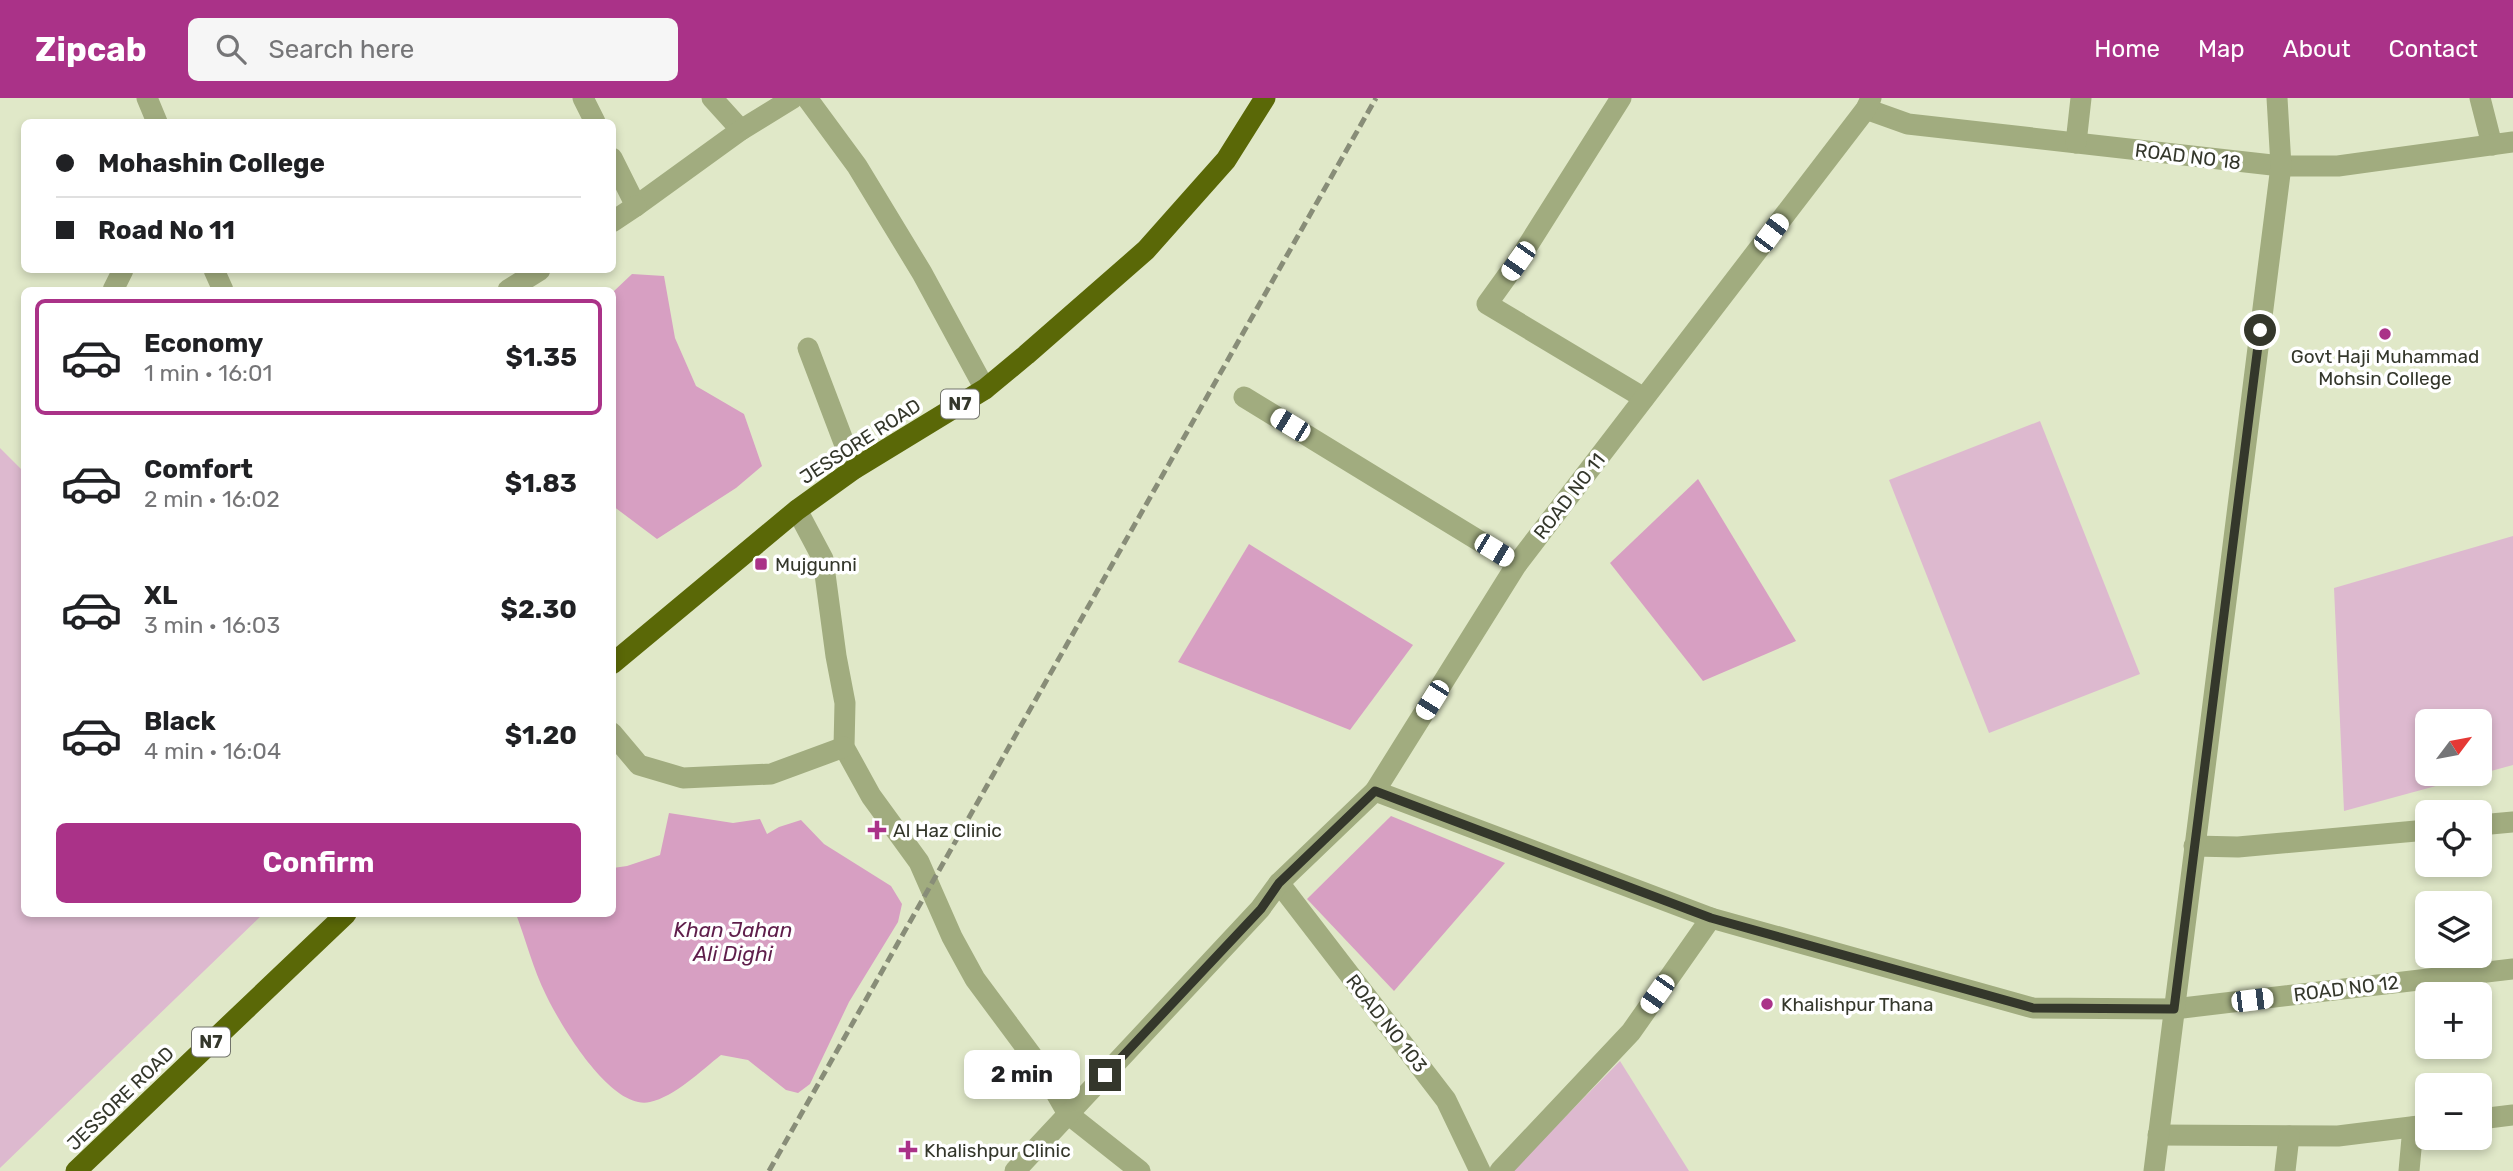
<!DOCTYPE html>
<html lang="en">
<head>
<meta charset="utf-8">
<style>
  :root { --surface:#fff; --page:#f6f6f6; --text:#202124; --muted:#757577; --line:#e0e0e0; --accent:#aa3288 }
  body { margin:0; font-family:Rubik,sans-serif; background:var(--page); color:var(--text); height:100vh; display:flex; flex-direction:column; font-size:26px; white-space:nowrap }
  * { box-sizing:border-box; margin:0 }
  p { font-size:23px; color:var(--muted) }
  .icon { flex:none; width:38px; height:38px; fill:none; stroke:currentColor; stroke-width:2; stroke-linecap:round; stroke-linejoin:round }
  .map { position:relative; flex:1; overflow:hidden }
  .panel { position:absolute; left:21px; top:189px; width:595px; height:630px; display:flex; flex-direction:column; background:var(--surface); border-radius:10px; box-shadow:0 4px 10px #0003 }
  .panel>* { flex:none }
  .top-card { position:absolute; left:21px; top:21px; width:595px; height:154px; border-radius:10px; box-shadow:0 4px 10px #0003; display:grid; align-content:center; height:154px; padding:0 35px; background:var(--surface) }
  .needle { width:46px; rotate:58deg }
  .buttons { position:absolute; left:2415px; top:611px; display:grid; gap:14px }
  .buttons a { display:grid; place-items:center; width:77px; height:77px; border-radius:10px; background:var(--surface); box-shadow:0 4px 10px #0003; font-size:35px }
  .end { position:absolute; width:32px; height:32px; margin:-16px; border:9px solid #34372b; background:#fff; box-shadow:0 0 0 4px #fff }
  .from { border-radius:50% }
  .bubble { position:absolute; height:49px; border-radius:10px; background:var(--surface); box-shadow:0 4px 10px #0003; font-size:23px; font-weight:700; line-height:49px; text-align:center }
  .car { position:absolute; width:21px; height:42px; margin:-21px -10px; border-radius:9px; box-shadow:0 0 5px 2px #0007; background:linear-gradient(#fff 24%,#345 0 40%,#fff 0 76%,#345 0 86%,#fff 0) }
  .top-card b { display:flex; align-items:center; gap:24px; height:66px; font-size:26px }
  .top-card b+b { border-top:2px solid var(--line) }
  .top-card i { width:18px; height:18px; background:var(--text) }
  ul { padding:12px 0 0; list-style:none }
  li { display:flex; align-items:center; gap:21px; height:116px; margin:0 14px 10px; padding:0 21px; border:4px solid transparent; border-radius:10px }
  li div { flex:1 }
  li b { display:block; font-size:26px }
  li em { font-style:normal; font-weight:700 }
  li.on { border-color:var(--accent) }
  li>.icon { width:63px; height:63px; stroke-width:1.5 }
  .button { display:flex; gap:14px; margin-top:auto; padding:14px 35px }
  .button a { flex:1; height:80px; border-radius:10px; background:var(--accent); color:#fff; font-size:28px; font-weight:700; line-height:80px; text-align:center }
  header { display:flex; align-items:center; gap:42px; box-sizing:border-box; height:98px; padding:0 35px; background:var(--accent); color:#fff }
  header strong { font-size:33px }
  nav { display:flex; gap:38px; margin-inline-start:auto; font-size:24px }
  .search { width:490px; height:63px; background:var(--page); display:flex; align-items:center; gap:18px; box-sizing:border-box; padding:0 24px; border-radius:10px; color:var(--muted); font-size:26px }
  .map>svg:first-child { display:block }
  .green { fill:#ddb9cf; fill-rule:evenodd }
  .water { fill:#d79fc2 }
  .lines { fill:none; stroke-linecap:round; stroke-linejoin:round }
  .minor { stroke:#a1ac7f; stroke-width:21 }
  .highway { stroke:#5a6807; stroke-width:21 }
  .rail { stroke:#888d78; stroke-width:5; stroke-dasharray:10 5; stroke-linecap:butt }
  .route { stroke:#34372b; stroke-width:9 }
  .poi-dot { fill:#aa3288; stroke:#fff; stroke-width:2.5 }
  .labels { text-anchor:middle; stroke-width:7; stroke-linejoin:round; paint-order:stroke }
  .shield { fill:#fff; stroke:#71736b; stroke-width:2 }
  .shield-label { font-size:18px; font-weight:bold; fill:#34372b }
  .street-label { font-size:19px; fill:#34372b; stroke:#fff }
  .poi-label { font-size:19px; fill:#34372b; stroke:#fff; text-anchor:start }
  .water-label { font-size:21px; font-style:italic; fill:#5f1e4b; stroke:#fff }
</style>
</head>
<body>
<header>
<strong>Zipcab</strong>
<div class="search"><svg class="icon" aria-label="search" viewBox="0 0 24 24"><circle cx="10" cy="10" r="6"/><path d="M15 15l6 6"/></svg>Search here</div>
<nav><a>Home</a><a>Map</a><a>About</a><a>Contact</a></nav>
</header>
<div class="map">
<svg width="2513" height="1073" viewBox="0 0 2513 1073">
  <rect width="100%" height="100%" fill="#e0e8c8"/>
  <g class="green">
    <path d="M 2040,323 L 2140,576 L 1989,635 L 1889,382 Z"/>
    <path d="M 0,350 L 24,374 L 24,816 L 263,816 L 0,1070 Z"/>
    <path d="M 2513,438 L 2513,667 L 2344,713 L 2334,490 ZM 2480,623 L 2480,676 L 2427,676 L 2427,623 Z"/>
    <path d="M 1620,963 L 1689,1073 L 1512,1073 Z"/>
  </g>
  <g class="water">
    <path d="M 632,176 L 664,178 L 675,240 L 696,288 L 744,316 L 762,368 L 736,390 L 657,441 L 613,408 L 613,194 Z"/>
    <path d="M 1698,381 L 1796,543 L 1703,583 L 1610,465 Z"/>
    <path d="M 1249,446 L 1413,547 L 1350,632 L 1178,564 Z"/>
    <path d="M 669,715 L 733,725 L 760,721 L 767,736 L 779,729 L 801,722 L 824,746 L 891,788 L 902,806 L 898,824 L 849,904 L 810,986 L 798,995 L 786,992 L 748,962 L 721,957 C 702,972 674,999 650,1004 C 611,1013 560,926 546,897 C 533,871 526,842 516,816 L 612,816 L 613,770 L 627,768 L 660,757 Z"/>
    <path d="M 1391,718 L 1505,765 L 1394,893 L 1307,801 Z"/>
  </g>
  <g class="lines">
    <g class="minor">
      <path d="M 147,0 L 157,24"/>
      <path d="M 583,0 L 595,24"/>
      <path d="M 712,0 L 741,32"/>
      <path d="M 807,0 L 857,68 L 922,175 L 985,291"/>
      <path d="M 1621,0 L 1518,163 L 1487,206 L 1644,300"/>
      <path d="M 2480,0 L 2492,47"/>
      <path d="M 1866,11 L 1908,26 L 2281,68 L 2338,68 L 2513,44"/>
      <path d="M 2076,45 L 2081,0"/>
      <path d="M 612,60 L 636,108 L 741,32 L 793,0"/>
      <path d="M 612,124 L 636,108"/>
      <path d="M 214,172 L 223,192"/>
      <path d="M 113,192 L 123,172"/>
      <path d="M 508,192 L 540,172"/>
      <path d="M 808,250 L 854,371"/>
      <path d="M 1244,299 L 1517,466"/>
      <path d="M 797,412 L 823,461 L 836,558 L 845,605 L 844,649 L 871,698 L 919,764 L 952,839 L 975,881 L 1044,974 L 1068,1016 L 1140,1073"/>
      <path d="M 612,635 L 639,667 L 683,680 L 771,676 L 844,649"/>
      <path d="M 1375,693 L 1711,820 L 2033,910 L 2174,911 L 2513,871"/>
      <path d="M 2480,727 L 2513,724"/>
      <path d="M 2194,748 L 2238,749 L 2427,732"/>
      <path d="M 1279,785 L 1446,1002 L 1480,1073"/>
      <path d="M 2480,1021 L 2513,1017"/>
      <path d="M 2158,1037 L 2338,1038 L 2427,1027"/>
      <path d="M 1015,1073 L 1260,811 L 1279,785 L 1375,693 L 1517,466 L 1866,11 L 1871,0"/>
      <path d="M 1500,1073 L 1631,934 L 1711,820"/>
      <path d="M 2154,1073 L 2281,68 L 2277,0"/>
      <path d="M 2285,1073 L 2289,1038"/>
      <path d="M 2409,1073 L 2413,1029"/>
    </g>
    <g class="highway">
      <path d="M 612,566 L 797,412 L 854,371 L 985,291 L 1026,257 L 1146,152 L 1226,62 L 1265,0"/>
      <path d="M 76,1073 L 346,816"/>
    </g>
    <path class="rail" d="M 769,1073 L 1376,0"/>
  </g>
  <g class="lines">
    <path class="route" d="M 1105,977 L 1261,811 L 1279,785 L 1375,693 L 1711,820 L 2033,910 L 2174,911 L 2260,232"/>
  </g>
  <g class="poi-dot">
    <circle cx="2385" cy="236" r="7"/>
    <rect x="754" y="459" width="14" height="14" rx="3.5"/>
    <path d="M873.5 721.5h7v7h7v7h-7v7h-7v-7h-7v-7h7z"/>
    <circle cx="1767" cy="906" r="7"/>
    <path d="M904.5 1041.5h7v7h7v7h-7v7h-7v-7h-7v-7h7z"/>
  </g>
  <g class="labels">
    <g class="shield">
      <rect x="941" y="291.5" width="38" height="29" rx="5"/>
      <rect x="192" y="929.5" width="38" height="29" rx="5"/>
    </g>
    <g class="shield-label">
      <text x="960" y="312">N7</text>
      <text x="211" y="950">N7</text>
    </g>
    <g class="street-label">
      <text transform="translate(2188 58) rotate(7)" y="7">ROAD NO 18</text>
      <text transform="translate(860 343) rotate(-33)" y="7">JESSORE ROAD</text>
      <text transform="translate(1569 398) rotate(-52)" y="7">ROAD NO 11</text>
      <text transform="translate(2346 890) rotate(-7)" y="7">ROAD NO 12</text>
      <text transform="translate(1387 925) rotate(52)" y="7">ROAD NO 103</text>
      <text transform="translate(120 1000) rotate(-44)" y="7">JESSORE ROAD</text>
    </g>
    <g class="poi-label">
      <text x="2385" y="265" text-anchor="middle">Govt Haji Muhammad<tspan x="2385" dy="22">Mohsin College</tspan></text>
      <text x="775" y="473">Mujgunni</text>
      <text x="893" y="739">Al Haz Clinic</text>
      <text x="1781" y="913">Khalishpur Thana</text>
      <text x="924" y="1059">Khalishpur Clinic</text>
    </g>
    <g class="water-label">
      <text x="733" y="839">Khan Jahan<tspan x="733" dy="24">Ali Dighi</tspan></text>
    </g>
  </g>
</svg>
<div class="buttons">
<a><svg class="needle" viewBox="-14 -14 28 28"><path d="M0-13l5 13h-10z" fill="#e53935"/><path d="M0 13l5-13h-10z" fill="#757577"/></svg></a>
<a><svg class="icon" aria-label="locate" viewBox="0 0 24 24"><circle cx="12" cy="12" r="6"/><path d="M12 2v4M12 18v4M2 12h4M18 12h4"/></svg></a>
<a><svg class="icon" aria-label="layers" viewBox="0 0 24 24"><path d="M12 4l9 5-9 5-9-5zM3 14l9 5 9-5"/></svg></a>
<a>+</a>
<a>−</a>
</div>
<i class="end from" style="left:2260px;top:232px"></i>
<i class="end" style="left:1105px;top:977px"></i>
<div class="bubble" style="left:964px;top:952px;width:116px">2 min</div>
<i class="car" style="left:1771px;top:135px;rotate:37deg"></i>
<i class="car" style="left:1518px;top:163px;rotate:215deg"></i>
<i class="car" style="left:1290px;top:327px;rotate:301deg"></i>
<i class="car" style="left:1494px;top:452px;rotate:121deg"></i>
<i class="car" style="left:1432px;top:602px;rotate:212deg"></i>
<i class="car" style="left:1657px;top:896px;rotate:215deg"></i>
<i class="car" style="left:2252px;top:902px;rotate:83deg"></i>
<div class="top-card">
<b><i class="from"></i>Mohashin College</b>
<b><i></i>Road No 11</b>
</div>
<section class="panel">
<ul>
<li class="on"><svg class="icon" aria-label="car" viewBox="0 0 24 24"><path d="M5 17H2v-5l4-1 3-4h7l3 4 3 1v5h-3M9 17h6M6 11h13"/><circle cx="7" cy="17" r="2"/><circle cx="17" cy="17" r="2"/></svg><div><b>Economy</b><p>1 min · 16:01</p></div><em>$1.35</em></li>
<li><svg class="icon" aria-label="car" viewBox="0 0 24 24"><path d="M5 17H2v-5l4-1 3-4h7l3 4 3 1v5h-3M9 17h6M6 11h13"/><circle cx="7" cy="17" r="2"/><circle cx="17" cy="17" r="2"/></svg><div><b>Comfort</b><p>2 min · 16:02</p></div><em>$1.83</em></li>
<li><svg class="icon" aria-label="car" viewBox="0 0 24 24"><path d="M5 17H2v-5l4-1 3-4h7l3 4 3 1v5h-3M9 17h6M6 11h13"/><circle cx="7" cy="17" r="2"/><circle cx="17" cy="17" r="2"/></svg><div><b>XL</b><p>3 min · 16:03</p></div><em>$2.30</em></li>
<li><svg class="icon" aria-label="car" viewBox="0 0 24 24"><path d="M5 17H2v-5l4-1 3-4h7l3 4 3 1v5h-3M9 17h6M6 11h13"/><circle cx="7" cy="17" r="2"/><circle cx="17" cy="17" r="2"/></svg><div><b>Black</b><p>4 min · 16:04</p></div><em>$1.20</em></li>
</ul>
<div class="button"><a>Confirm</a></div>
</section>
</div>
</body>
</html>
